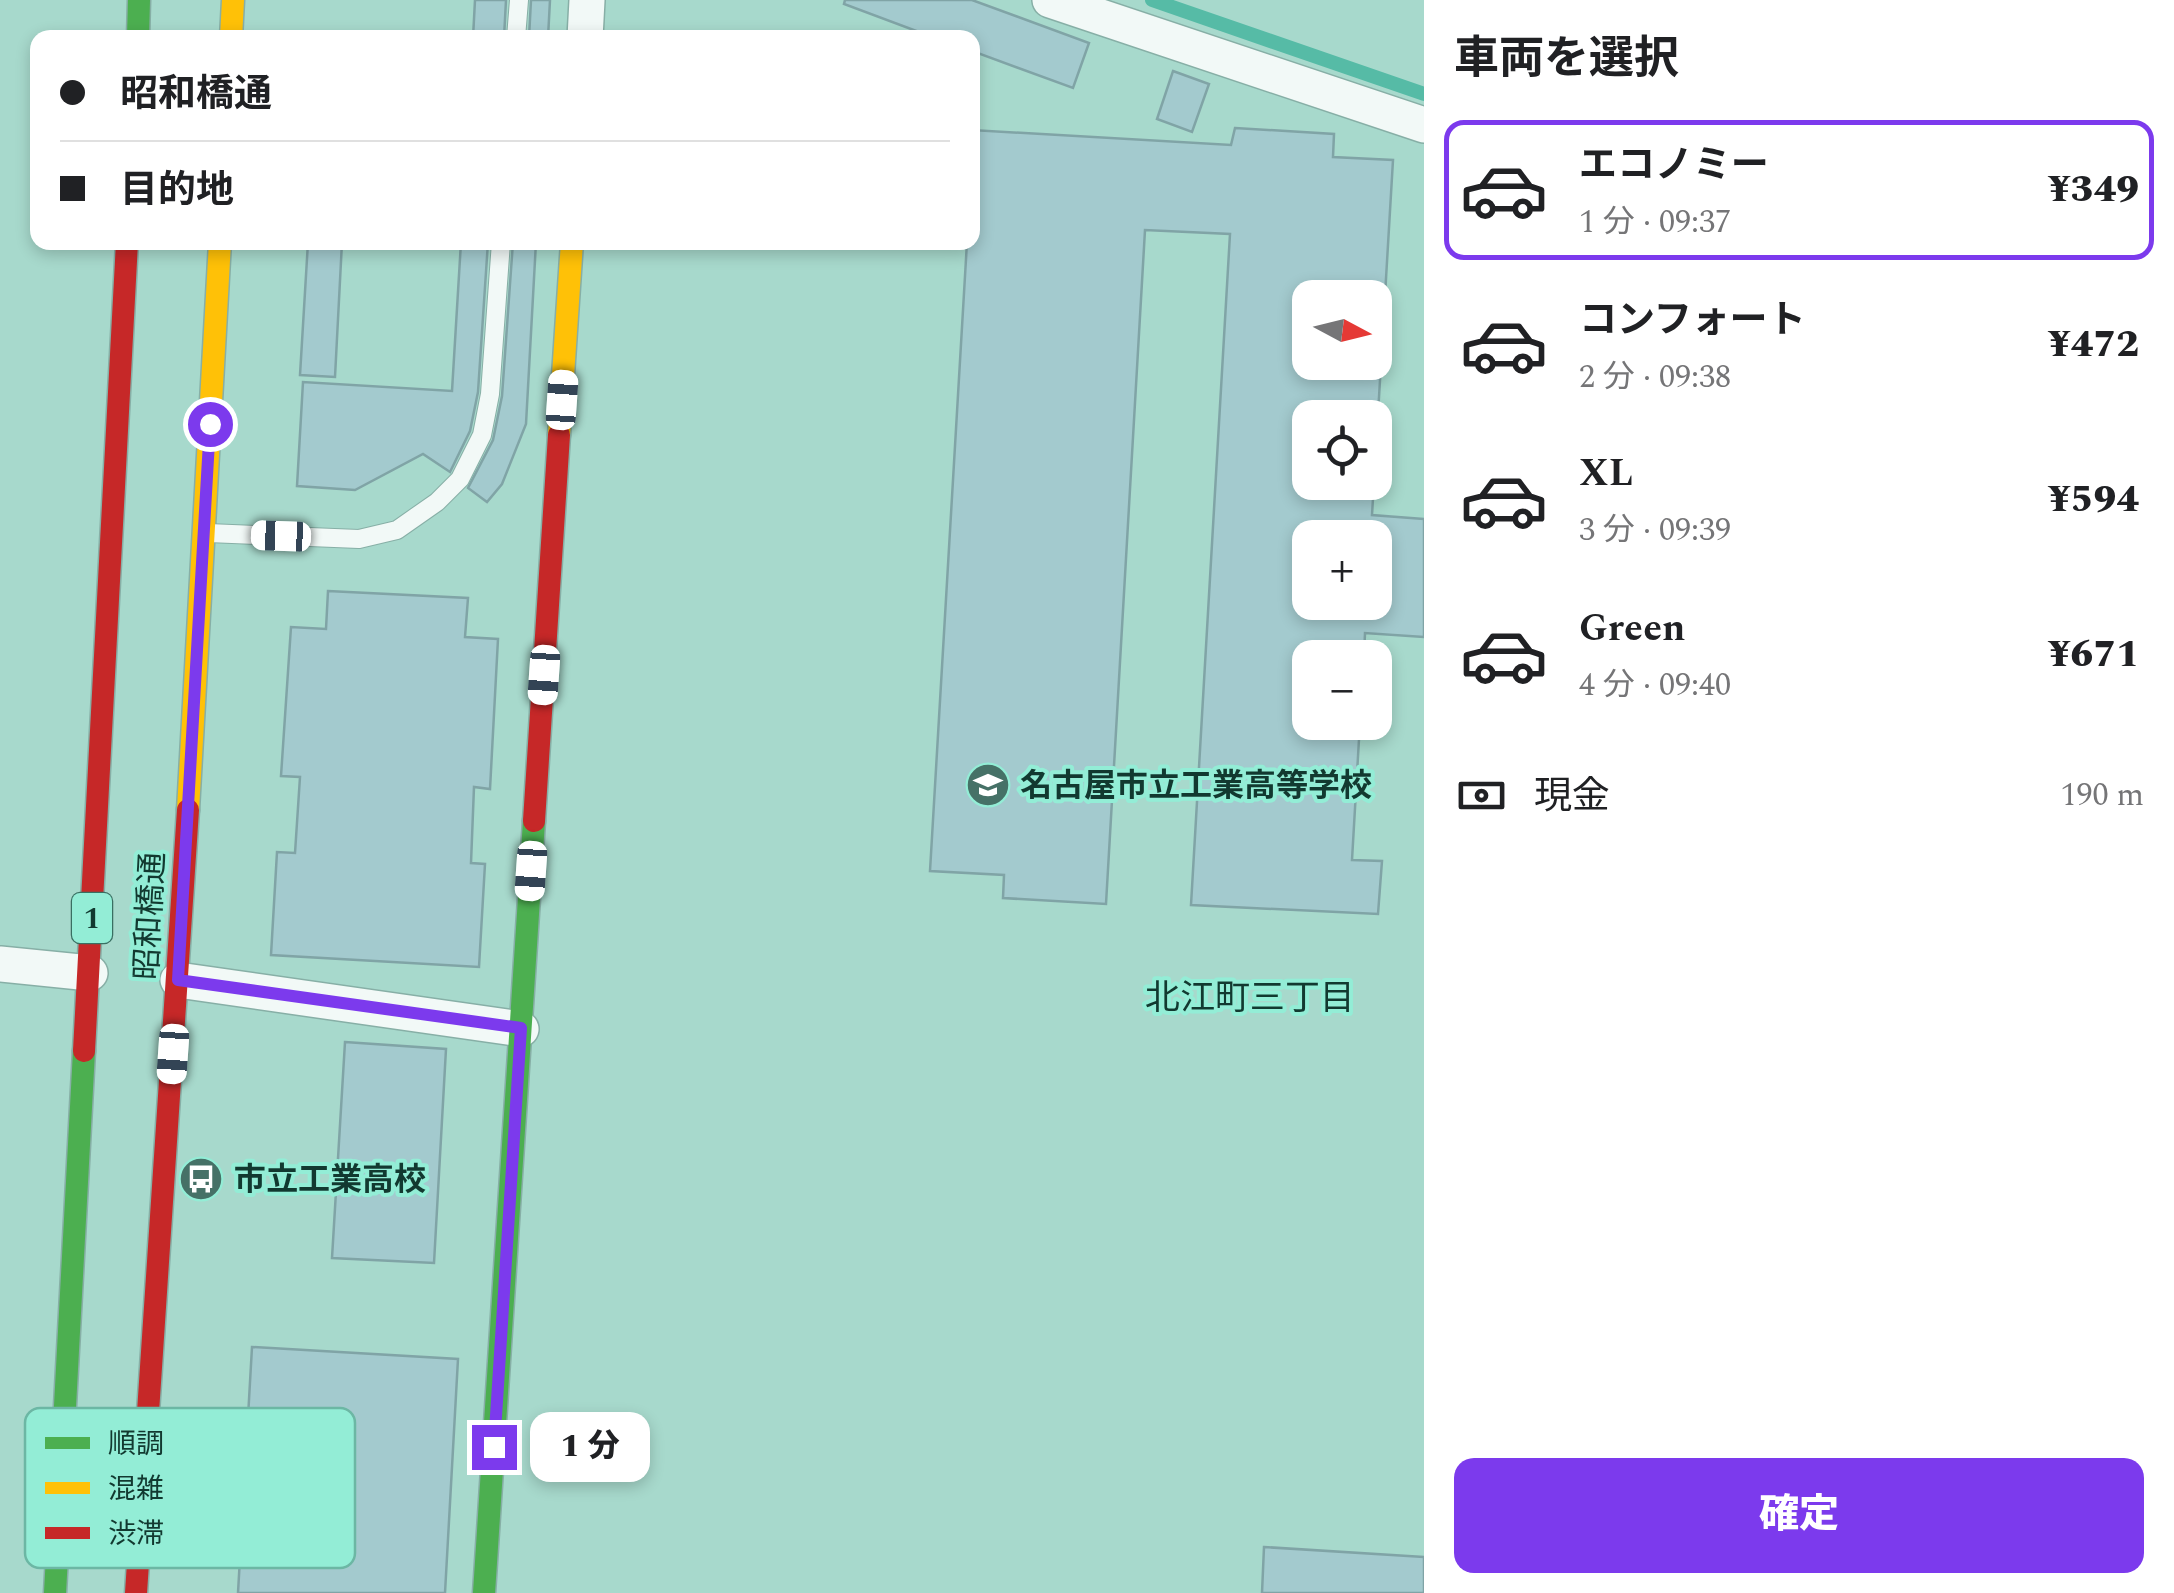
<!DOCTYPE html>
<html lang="ja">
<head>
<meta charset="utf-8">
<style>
  :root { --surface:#fff; --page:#f2f2f2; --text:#202124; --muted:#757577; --line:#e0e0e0; --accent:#7c3aed }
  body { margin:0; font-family:Spectral,"Noto Sans JP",serif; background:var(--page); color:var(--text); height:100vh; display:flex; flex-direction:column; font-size:38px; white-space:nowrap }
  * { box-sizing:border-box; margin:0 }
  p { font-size:32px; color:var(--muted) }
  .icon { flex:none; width:55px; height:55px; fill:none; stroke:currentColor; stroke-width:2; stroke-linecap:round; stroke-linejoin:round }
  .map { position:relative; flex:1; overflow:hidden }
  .panel { display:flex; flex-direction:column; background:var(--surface); width:750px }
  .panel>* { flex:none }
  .guide { position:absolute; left:30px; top:30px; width:950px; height:220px; border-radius:20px; box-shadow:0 5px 15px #0003; display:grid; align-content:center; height:220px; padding:0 30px; background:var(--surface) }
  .needle { width:65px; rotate:97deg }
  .tools { position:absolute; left:1292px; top:280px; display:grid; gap:20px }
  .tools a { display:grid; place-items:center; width:100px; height:100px; border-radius:20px; background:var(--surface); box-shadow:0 5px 15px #0003; font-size:50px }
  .end { position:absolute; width:45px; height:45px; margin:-22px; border:12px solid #7c3aed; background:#fff; box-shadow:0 0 0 5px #fff }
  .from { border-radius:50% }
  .bubble { position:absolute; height:70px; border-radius:20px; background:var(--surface); box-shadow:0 5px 15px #0003; font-size:32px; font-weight:800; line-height:70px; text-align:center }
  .car { position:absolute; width:30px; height:60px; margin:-30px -15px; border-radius:12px; box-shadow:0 0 8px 2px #0007; background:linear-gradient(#fff 24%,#345 0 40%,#fff 0 76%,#345 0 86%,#fff 0) }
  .guide b { display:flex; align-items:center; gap:35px; height:95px; font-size:38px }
  .guide b+b { border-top:2px solid var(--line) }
  .guide i { width:25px; height:25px; background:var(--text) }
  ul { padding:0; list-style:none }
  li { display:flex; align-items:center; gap:30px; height:140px; margin:0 20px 15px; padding:0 10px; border:5px solid transparent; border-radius:20px }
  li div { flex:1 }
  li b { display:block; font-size:38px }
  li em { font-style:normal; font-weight:800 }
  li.selected { border-color:var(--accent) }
  li>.icon { width:90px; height:90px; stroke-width:1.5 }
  h2 { padding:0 30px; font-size:45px; line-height:120px }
  .pay { display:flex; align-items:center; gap:25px; height:110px; padding:0 30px; font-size:38px }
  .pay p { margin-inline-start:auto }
  .cta { display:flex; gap:20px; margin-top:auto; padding:20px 30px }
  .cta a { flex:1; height:115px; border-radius:20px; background:var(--accent); color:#fff; font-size:40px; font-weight:800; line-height:115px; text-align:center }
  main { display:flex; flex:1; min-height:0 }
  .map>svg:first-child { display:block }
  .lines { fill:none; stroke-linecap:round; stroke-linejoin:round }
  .stream { stroke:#56bba6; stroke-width:14 }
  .building { fill:#a3cace; stroke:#80a4a6; stroke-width:2.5; fill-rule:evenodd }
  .lane-casing { stroke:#87afa6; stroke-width:20 }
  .street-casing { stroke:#87afa6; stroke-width:38 }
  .fast-casing { stroke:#87afa6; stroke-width:25 }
  .slow-casing { stroke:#87afa6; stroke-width:25 }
  .jam-casing { stroke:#87afa6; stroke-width:25 }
  .lane { stroke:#f2f9f7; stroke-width:18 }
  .street { stroke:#f2f9f7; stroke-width:35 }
  .fast { stroke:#4caf50; stroke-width:22 }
  .slow { stroke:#ffc107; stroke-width:22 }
  .jam { stroke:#c62828; stroke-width:22 }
  .route { stroke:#7c3aed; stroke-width:12 }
  .labels { text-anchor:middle; stroke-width:8; stroke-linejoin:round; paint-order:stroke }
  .shield { fill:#93edd6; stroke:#396f62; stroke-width:2.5 }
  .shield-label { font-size:30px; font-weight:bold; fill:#123930 }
  .poi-label { font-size:32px; font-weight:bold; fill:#123930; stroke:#93edd6; text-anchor:start }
  .street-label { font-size:32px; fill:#123930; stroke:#93edd6 }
  .neighbourhood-label { font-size:35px; fill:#123930; stroke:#93edd6 }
  .key { fill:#93edd6; stroke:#6cb7a4; stroke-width:2.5 }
  .key-label { font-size:28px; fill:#123930 }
</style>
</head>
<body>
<main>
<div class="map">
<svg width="1424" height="1593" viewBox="0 0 1424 1593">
  <rect width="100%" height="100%" fill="#a7d9cc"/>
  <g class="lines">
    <path class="stream" d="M 1152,0 L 1424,94"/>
  </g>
  <g class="building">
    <path d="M 475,0 L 506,0 L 504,38 L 473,38 Z"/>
    <path d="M 531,0 L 550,0 L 548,38 L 529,38 Z"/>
    <path d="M 845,0 L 972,0 L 1089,43 L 1073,88 L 972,51 L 972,38 L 935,38 L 844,4 Z"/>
    <path d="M 1173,71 L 1209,84 L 1192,132 L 1157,119 Z"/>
    <path d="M 1235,128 L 1334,134 L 1333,157 L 1393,160 L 1375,465 L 1375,418 L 1310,418 L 1310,482 L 1374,482 L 1372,515 L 1424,519 L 1424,637 L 1365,633 L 1364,658 L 1310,658 L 1310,722 L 1360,722 L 1352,860 L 1382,861 L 1378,914 L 1191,905 L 1230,234 L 1145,230 L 1106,904 L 1003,898 L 1004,875 L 930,871 L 967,242 L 972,242 L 972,130 L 1231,145 ZM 1310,298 L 1375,298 L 1375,362 L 1310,362 ZM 1310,538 L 1375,538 L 1375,602 L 1310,602 Z"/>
    <path d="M 308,242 L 342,242 L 335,377 L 300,375 Z"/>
    <path d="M 461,242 L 488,242 L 478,392 L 470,431 L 450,472 L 423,454 L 355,490 L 297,486 L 303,382 L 452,391 Z"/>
    <path d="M 513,242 L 536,242 L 526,424 L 502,484 L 487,502 L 468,488 L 493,440 L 502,396 Z"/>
    <path d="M 328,591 L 468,598 L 465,637 L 498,639 L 490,789 L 474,787 L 471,863 L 485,864 L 479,967 L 271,955 L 277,852 L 295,853 L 300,777 L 281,776 L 291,627 L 326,629 Z"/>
    <path d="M 345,1042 L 446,1049 L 434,1263 L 332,1258 Z"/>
    <path d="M 252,1347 L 458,1359 L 445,1593 L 238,1593 Z"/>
    <path d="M 1264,1547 L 1424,1557 L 1424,1593 L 1262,1593 Z"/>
  </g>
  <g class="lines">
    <g class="lane-casing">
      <g id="lane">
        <path d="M 516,38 L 519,0"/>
        <path d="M 208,533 L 359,539 L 397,530 L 437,502 L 460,479 L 482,435 L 490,394 L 501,242"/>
      </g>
    </g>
    <g class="street-casing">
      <g id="street">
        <path d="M 1050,0 L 1424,125"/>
        <path d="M 585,38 L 587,0"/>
        <path d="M 0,964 L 90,973"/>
        <path d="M 178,980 L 521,1029"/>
      </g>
    </g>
    <g class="fast-casing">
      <g id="fast">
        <path d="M 138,38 L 139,0"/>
        <path d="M 55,1593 L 84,1051"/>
        <path d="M 484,1593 L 534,821"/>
      </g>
    </g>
    <g class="slow-casing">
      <g id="slow">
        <path d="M 231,38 L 233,0"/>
        <path d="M 559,435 L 572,242"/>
        <path d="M 188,810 L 220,242"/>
      </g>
    </g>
    <g class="jam-casing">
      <g id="jam">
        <path d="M 534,821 L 559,435"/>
        <path d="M 84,1051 L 127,242"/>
        <path d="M 136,1593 L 188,810"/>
      </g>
    </g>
    <use href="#lane" class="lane"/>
    <use href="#street" class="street"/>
    <use href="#fast" class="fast"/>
    <use href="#slow" class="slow"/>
    <use href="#jam" class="jam"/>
  </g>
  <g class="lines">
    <path class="route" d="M 210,424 L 178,980 L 521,1028 L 494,1447"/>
  </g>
  <defs>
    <g id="school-disc" transform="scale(2.25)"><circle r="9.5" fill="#467167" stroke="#93edd6"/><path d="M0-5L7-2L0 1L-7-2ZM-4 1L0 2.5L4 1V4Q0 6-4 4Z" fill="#fff"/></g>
    <g id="bus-disc" transform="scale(2.25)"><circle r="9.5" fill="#467167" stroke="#93edd6"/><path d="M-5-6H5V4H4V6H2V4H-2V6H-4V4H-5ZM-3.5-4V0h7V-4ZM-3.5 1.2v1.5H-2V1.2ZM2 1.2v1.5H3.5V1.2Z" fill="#fff"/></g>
  </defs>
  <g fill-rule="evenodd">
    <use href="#school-disc" x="988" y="785"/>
    <use href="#bus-disc" x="201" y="1179"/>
  </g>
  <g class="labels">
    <rect class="shield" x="72" y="893" width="40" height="50" rx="8"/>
    <g class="shield-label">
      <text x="92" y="928">1</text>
    </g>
    <g class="poi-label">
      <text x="1020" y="796">名古屋市立工業高等学校</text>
      <text x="234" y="1190">市立工業高校</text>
    </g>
    <g class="street-label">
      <text transform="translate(149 916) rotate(-87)" y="11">昭和橋通</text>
    </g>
    <g class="neighbourhood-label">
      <text x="1250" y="1009">北江町三丁目</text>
    </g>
  </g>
  <rect x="25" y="1408" width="330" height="160" rx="15" class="key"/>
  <rect x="45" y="1437" width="45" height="12" fill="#4caf50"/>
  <rect x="45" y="1482" width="45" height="12" fill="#ffc107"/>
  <rect x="45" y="1527" width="45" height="12" fill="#c62828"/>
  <g class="key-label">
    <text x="108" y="1453">順調</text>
    <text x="108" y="1498">混雑</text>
    <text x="108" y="1543">渋滞</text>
  </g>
</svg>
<div class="tools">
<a><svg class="needle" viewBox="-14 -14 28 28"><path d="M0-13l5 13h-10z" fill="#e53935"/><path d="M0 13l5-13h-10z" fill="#757577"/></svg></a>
<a><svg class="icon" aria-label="locate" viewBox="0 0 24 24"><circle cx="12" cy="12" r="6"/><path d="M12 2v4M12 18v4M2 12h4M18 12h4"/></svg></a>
<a>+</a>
<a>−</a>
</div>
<i class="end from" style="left:210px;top:424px"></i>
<i class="end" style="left:494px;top:1447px"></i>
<div class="bubble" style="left:530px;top:1412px;width:120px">1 分</div>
<i class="car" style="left:562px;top:400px;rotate:4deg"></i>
<i class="car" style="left:281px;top:536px;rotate:272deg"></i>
<i class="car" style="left:544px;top:675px;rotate:184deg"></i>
<i class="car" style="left:531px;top:871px;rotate:184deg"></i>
<i class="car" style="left:173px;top:1054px;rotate:184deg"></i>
<div class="guide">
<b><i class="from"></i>昭和橋通</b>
<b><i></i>目的地</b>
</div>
</div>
<section class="panel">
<h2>車両を選択</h2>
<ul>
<li class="selected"><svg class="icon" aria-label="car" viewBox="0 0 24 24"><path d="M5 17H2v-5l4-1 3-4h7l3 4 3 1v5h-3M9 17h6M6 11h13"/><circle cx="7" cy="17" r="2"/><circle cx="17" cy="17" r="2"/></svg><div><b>エコノミー</b><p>1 分 · 09:37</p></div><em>¥349</em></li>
<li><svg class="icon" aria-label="car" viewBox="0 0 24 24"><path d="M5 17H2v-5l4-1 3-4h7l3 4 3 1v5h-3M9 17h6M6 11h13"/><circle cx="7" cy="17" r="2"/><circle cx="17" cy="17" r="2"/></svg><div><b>コンフォート</b><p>2 分 · 09:38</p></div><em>¥472</em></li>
<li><svg class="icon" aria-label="car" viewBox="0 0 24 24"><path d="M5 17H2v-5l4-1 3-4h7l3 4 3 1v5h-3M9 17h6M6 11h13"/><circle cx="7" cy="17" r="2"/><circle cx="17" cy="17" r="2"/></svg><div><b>XL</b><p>3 分 · 09:39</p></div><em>¥594</em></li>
<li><svg class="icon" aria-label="car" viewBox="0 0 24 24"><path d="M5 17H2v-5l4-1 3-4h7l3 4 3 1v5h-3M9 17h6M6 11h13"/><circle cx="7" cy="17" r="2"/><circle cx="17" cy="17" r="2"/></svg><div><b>Green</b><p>4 分 · 09:40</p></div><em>¥671</em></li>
</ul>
<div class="pay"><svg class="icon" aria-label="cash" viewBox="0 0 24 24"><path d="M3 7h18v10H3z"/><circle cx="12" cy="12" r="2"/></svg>現金<p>190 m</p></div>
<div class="cta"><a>確定</a></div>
</section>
</main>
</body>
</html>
